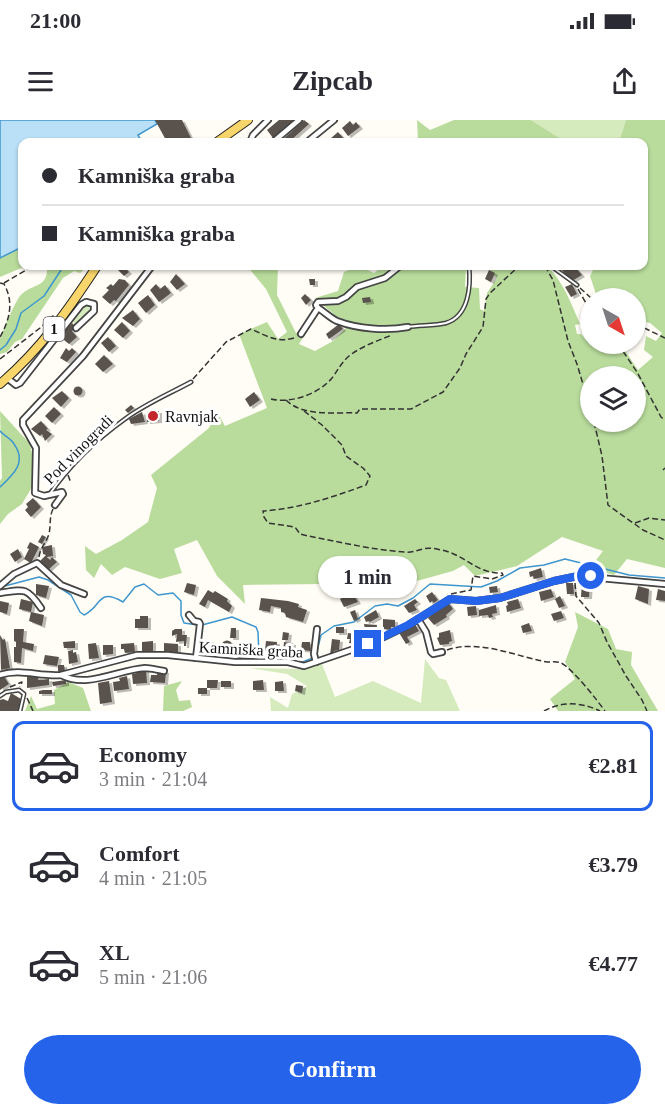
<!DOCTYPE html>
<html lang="en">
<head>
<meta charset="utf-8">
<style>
  :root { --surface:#fff; --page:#f7f7f7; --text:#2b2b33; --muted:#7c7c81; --line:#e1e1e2; --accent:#2563eb }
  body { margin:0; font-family:Georgia,serif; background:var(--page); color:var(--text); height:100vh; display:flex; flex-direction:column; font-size:22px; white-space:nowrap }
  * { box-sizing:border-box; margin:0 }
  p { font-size:20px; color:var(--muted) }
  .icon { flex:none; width:33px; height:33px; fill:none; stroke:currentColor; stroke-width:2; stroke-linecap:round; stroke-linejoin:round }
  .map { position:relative; height:591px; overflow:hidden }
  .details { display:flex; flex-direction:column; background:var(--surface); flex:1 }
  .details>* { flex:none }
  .banner { position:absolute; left:18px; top:18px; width:630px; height:132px; border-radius:12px; box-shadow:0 2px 4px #0004; display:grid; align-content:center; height:132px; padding:0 24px; background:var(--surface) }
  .needle { width:39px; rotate:141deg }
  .buttons { position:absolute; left:580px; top:168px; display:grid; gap:12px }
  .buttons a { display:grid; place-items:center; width:66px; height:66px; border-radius:50%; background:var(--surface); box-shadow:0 2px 4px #0004; font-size:30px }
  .end { position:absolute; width:27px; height:27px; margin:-14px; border:8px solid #2563eb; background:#fff; box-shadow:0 0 0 3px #fff }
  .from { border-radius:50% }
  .bubble { position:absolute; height:42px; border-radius:21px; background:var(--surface); box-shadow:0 2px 4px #0004; font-size:20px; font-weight:700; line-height:42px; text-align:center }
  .banner b { display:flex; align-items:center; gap:21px; height:57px; font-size:22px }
  .banner b+b { border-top:2px solid var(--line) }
  .banner i { width:15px; height:15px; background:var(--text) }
  ul { padding:10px 0 0; list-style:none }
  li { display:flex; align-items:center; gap:18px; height:90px; margin:0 12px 9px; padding:0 12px; border:3px solid transparent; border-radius:12px }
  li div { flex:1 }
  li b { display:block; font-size:22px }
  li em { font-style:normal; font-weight:700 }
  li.active { border-color:var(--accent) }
  li>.icon { width:54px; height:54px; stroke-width:1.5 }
  .action { display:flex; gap:12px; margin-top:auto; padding:12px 24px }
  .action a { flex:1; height:69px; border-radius:36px; background:var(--accent); color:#fff; font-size:24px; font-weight:700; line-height:69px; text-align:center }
  .status { display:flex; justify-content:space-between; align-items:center; height:42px; padding:0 30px; background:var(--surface); direction:ltr }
  .status svg { height:16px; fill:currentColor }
  header { display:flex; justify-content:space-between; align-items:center; height:78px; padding:0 24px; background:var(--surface); font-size:27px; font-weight:700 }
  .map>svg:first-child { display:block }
  .green { fill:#d5ebbd }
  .forest { fill:#b9dc9c; fill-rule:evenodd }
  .water { fill:#b9e0f7; stroke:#3f96cf; stroke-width:1.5 }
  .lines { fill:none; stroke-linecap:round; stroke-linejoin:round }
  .stream { stroke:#3f96cf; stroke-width:1.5 }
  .building { fill:#5a524d; filter:url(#shadow) }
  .service-casing { stroke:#444; stroke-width:5 }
  .minor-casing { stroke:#444; stroke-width:8 }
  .primary-casing { stroke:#222; stroke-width:10 }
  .path { stroke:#333; stroke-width:1.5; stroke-dasharray:6 3; stroke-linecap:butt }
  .service { stroke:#fff; stroke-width:2 }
  .minor { stroke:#fff; stroke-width:4.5 }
  .primary { stroke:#f9d66b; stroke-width:8 }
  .route { stroke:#2563eb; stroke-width:8 }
  .poi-dot { fill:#c4262e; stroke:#fff; stroke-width:2 }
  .labels { text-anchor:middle; stroke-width:6; stroke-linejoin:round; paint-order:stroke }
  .shield { fill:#fff; stroke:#585858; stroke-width:1.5 }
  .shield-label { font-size:15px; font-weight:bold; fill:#111 }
  .poi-label { font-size:16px; fill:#111; stroke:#fff; text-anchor:start }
  .street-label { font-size:16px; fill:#111; stroke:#fff }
</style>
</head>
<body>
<div class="status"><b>21:00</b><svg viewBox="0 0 49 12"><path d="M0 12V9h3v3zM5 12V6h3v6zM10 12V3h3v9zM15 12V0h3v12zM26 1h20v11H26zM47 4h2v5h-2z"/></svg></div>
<header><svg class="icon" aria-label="menu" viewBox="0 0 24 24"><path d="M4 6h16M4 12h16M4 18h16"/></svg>Zipcab<svg class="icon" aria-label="share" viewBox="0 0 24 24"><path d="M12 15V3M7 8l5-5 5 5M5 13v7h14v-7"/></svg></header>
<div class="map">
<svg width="665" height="591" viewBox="0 0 665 591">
  <defs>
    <filter id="shadow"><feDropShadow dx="3" dy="2" stdDeviation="0" flood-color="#0004"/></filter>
  </defs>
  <rect width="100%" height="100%" fill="#fffdf5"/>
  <g class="green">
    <path d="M 531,0 L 626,0 L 619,22 L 566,22 Z"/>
    <path d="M 87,184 L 92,187 L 91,191 L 76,206 L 72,201 Z"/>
    <path d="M 425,539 L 439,558 L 446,560 L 460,591 L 271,591 L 270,577 L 288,588 L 292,574 L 307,566 L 287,554 L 249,548 L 300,549 L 322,544 L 335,577 L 373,561 L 421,583 Z"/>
  </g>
  <g class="forest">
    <path d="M 417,0 L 430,10 L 454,0 L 531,0 L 566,22 L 418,22 Z"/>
    <path d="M 626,0 L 665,0 L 665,448 L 627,439 L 614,455 L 590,448 L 603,431 L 562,417 L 517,446 L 475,456 L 464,445 L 453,451 L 406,464 L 363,459 L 323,464 L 243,465 L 245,484 L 217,456 L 197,420 L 174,429 L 182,453 L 160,459 L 125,447 L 112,455 L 101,444 L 94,458 L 86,450 L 85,426 L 96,434 L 122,420 L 148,402 L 157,368 L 151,355 L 209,308 L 217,292 L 225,306 L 267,288 L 239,214 L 267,202 L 278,219 L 287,212 L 266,169 L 247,146 L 278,146 L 277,175 L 296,213 L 310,206 L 299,224 L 315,231 L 333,221 L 352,202 L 337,197 L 315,178 L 338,171 L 344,152 L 359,146 L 374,153 L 384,146 L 466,146 L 465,167 L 479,168 L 480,189 L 484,191 L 487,173 L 497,158 L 490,151 L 495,146 L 547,146 C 563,161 571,183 580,204 L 575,205 L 577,214 L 581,214 L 586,220 L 591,219 L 591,224 L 597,226 L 598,224 L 623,224 L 622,226 L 638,250 L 653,237 L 644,230 L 646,216 L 656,221 L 662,213 L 650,203 L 636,200 L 636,178 L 600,178 L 596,174 L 590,156 L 595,146 L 644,146 L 644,22 L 619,22 ZM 591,256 L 636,256 L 636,302 L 591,302 Z"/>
    <path d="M 22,127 L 22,146 L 26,146 L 0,157 L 0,138 Z"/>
    <path d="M 47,146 L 88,146 L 80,153 L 74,151 L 63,158 L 22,219 L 15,222 L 7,232 L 0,234 C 0,229 0,223 0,219 C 2,212 14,185 18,179 C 28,162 49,171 47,146 Z"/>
    <path d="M 0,291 L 30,324 L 34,344 L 32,367 L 22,384 L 8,394 L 0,404 L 0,361 L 2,358 Z"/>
    <path d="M 575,492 L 608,509 L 616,529 L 632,532 L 631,545 L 658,591 L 558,591 L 550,579 L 575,559 L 565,542 L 578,507 Z"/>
    <path d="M 182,561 L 176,570 L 179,581 L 190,580 L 192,587 L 183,591 L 163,591 L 164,566 Z"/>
    <path d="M 68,562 L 83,568 L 91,591 L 25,591 L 31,576 L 37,589 L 55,584 L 54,570 Z"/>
  </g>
  <path class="water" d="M 0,0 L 155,0 L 157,4 L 138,15 L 142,22 L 22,22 L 22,127 L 0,138 Z"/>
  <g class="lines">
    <g class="stream">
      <path d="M 0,230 L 6,225 L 16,209 L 21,193 L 44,176 L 63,147 L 68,146"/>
      <path d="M 0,311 C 4,316 11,318 14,324 C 27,342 14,354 0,367"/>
      <path d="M 1,467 L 39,457 L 48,460 L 71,475 L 80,492 L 84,495 C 102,487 97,467 123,482 L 135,467 L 144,464 L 158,475 L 173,473 L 181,481 L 181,495 L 184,503 L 198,505"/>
      <path d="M 202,505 L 232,497 L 256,507 L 258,512 L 259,537 L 302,542 L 313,538"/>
      <path d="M 316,535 L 321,515 L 334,506 L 354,502 L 375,486 L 387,484 L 398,486 L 413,478 L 430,464 L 481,467 L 497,461 L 520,448 L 544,445 L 565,439 L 629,455 L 665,458"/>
    </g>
  </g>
  <g class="building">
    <path d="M 155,0 L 182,0 L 193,22 L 167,22 Z"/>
    <path d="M 279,0 L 295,0 L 273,18 L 267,10 Z"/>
    <path d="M 304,0 L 309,4 L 289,22 L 280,22 Z"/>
    <path d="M 350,1 L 353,5 L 356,2 L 360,7 L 348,16 L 342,8 Z"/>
    <path d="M 338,12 L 346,21 L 343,22 L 333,22 L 330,19 Z"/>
    <path d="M 123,146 L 129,152 L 124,156 L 118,150 Z"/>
    <path d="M 558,146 L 574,146 L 582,155 L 572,161 Z"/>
    <path d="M 489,150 L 495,153 L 491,162 L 485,159 Z"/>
    <path d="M 176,154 L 185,164 L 177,170 L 170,162 Z"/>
    <path d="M 119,159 L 125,160 L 129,165 L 116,181 L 114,180 L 110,184 L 102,177 L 109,170 L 106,168 L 111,164 L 113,166 Z"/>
    <path d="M 309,159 L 315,159 L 315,165 L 310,165 Z"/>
    <path d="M 156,164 L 160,169 L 165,165 L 171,173 L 159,182 L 150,170 Z"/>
    <path d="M 572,164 L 577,174 L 571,177 L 565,167 Z"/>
    <path d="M 305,174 L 311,180 L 306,185 L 301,178 Z"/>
    <path d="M 148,175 L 155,185 L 146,193 L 138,183 Z"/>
    <path d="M 370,177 L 371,182 L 363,183 L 362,178 Z"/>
    <path d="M 133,190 L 140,199 L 133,206 L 122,198 Z"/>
    <path d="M 122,202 L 130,211 L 123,218 L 114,210 Z"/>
    <path d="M 72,203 L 76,207 L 72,211 L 77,217 L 69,224 L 59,216 Z"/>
    <path d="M 339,204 L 343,209 L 329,219 L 326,214 Z"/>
    <path d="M 108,217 L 116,226 L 109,232 L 101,223 Z"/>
    <path d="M 66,228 L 69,231 L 72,228 L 76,232 L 67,242 L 60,238 Z"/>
    <path d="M 104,235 L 113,244 L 103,252 L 95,244 Z"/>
    <circle cx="78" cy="271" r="4.5"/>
    <path d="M 62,271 L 69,278 L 61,287 L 52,278 Z"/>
    <path d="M 254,272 L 260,280 L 250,287 L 245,279 Z"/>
    <path d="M 131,285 L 134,288 L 128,293 L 125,290 Z"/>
    <path d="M 54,287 L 61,294 L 52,303 L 45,296 Z"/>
    <path d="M 159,291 L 159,301 L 147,302 L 147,292 Z"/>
    <path d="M 142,292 L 145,302 L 131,304 L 129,299 Z"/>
    <path d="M 41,301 L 48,309 L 46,310 L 52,314 L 45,321 L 42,314 L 40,316 L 31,309 Z"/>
    <path d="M 33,378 L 41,387 L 31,397 L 25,390 L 28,387 L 26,384 Z"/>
    <path d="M 42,415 L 46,417 L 42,424 L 38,422 Z"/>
    <path d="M 30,422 L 39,427 L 31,443 L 24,439 L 29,429 L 27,428 Z"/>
    <path d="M 52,425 L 53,436 L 47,437 L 50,440 L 52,437 L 57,442 L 48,450 L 40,441 L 46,435 L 43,434 L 42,427 Z"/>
    <path d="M 18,429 L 22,437 L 15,442 L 10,434 Z"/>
    <path d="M 541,448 L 543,457 L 534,459 L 533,456 L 530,457 L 529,452 Z"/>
    <path d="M 582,461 L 590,461 L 589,477 L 581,477 Z"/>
    <path d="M 187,463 L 196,465 L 194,475 L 184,472 Z"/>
    <path d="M 566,463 L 573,463 L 574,474 L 567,474 Z"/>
    <path d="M 36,464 L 49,466 L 46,478 L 36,475 Z"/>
    <path d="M 497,466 L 498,472 L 490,473 L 489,467 Z"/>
    <path d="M 638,466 L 649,469 L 648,484 L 635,479 Z"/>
    <path d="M 551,469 L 554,477 L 541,481 L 539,472 Z"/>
    <path d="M 658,469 L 665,471 L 665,481 L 656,480 Z"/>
    <path d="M 208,470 L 213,473 L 215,471 L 228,479 L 227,481 L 232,486 L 229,492 L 208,480 L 205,487 L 199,484 Z"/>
    <path d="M 352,472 L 358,482 L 344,487 L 340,479 Z"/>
    <path d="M 432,472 L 438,480 L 434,483 L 432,481 L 430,483 L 426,476 Z"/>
    <path d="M 560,476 L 565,486 L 559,488 L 555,479 Z"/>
    <path d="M 261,478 L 288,481 L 299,484 L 298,487 L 307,490 L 303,502 L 286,497 L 285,493 L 281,492 L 281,488 L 271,486 L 270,492 L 259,490 Z"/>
    <path d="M 21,479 L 33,482 L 31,492 L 19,489 Z"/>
    <path d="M 415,479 L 418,482 L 414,485 L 417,490 L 409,493 L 404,486 Z"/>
    <path d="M 518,479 L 521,488 L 507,492 L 506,486 L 508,485 L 507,482 Z"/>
    <path d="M 0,481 L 9,483 L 7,494 L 0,492 Z"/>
    <path d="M 448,482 L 453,489 L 446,495 L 447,497 L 434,505 L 428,498 Z"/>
    <path d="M 496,485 L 497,493 L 492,494 L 493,497 L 489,498 L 488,495 L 479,496 L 479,490 Z"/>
    <path d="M 476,486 L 477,495 L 468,496 L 467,487 Z"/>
    <path d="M 355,490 L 358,499 L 354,501 L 350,492 Z"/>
    <path d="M 376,490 L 379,497 L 370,502 L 369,501 L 366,502 L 364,497 Z"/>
    <path d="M 561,491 L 564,498 L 554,501 L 551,494 Z"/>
    <path d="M 31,492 L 44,495 L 42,506 L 29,501 Z"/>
    <path d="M 140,496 L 148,496 L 148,508 L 135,508 L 135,499 L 140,499 Z"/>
    <path d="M 383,499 L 395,500 L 395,507 L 391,507 L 391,510 L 383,509 Z"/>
    <path d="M 529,503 L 532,511 L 523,513 L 521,506 Z"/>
    <path d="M 364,504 L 377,505 L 376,514 L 366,514 Z"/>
    <path d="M 415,504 L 419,511 L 407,517 L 410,522 L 406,524 L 398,511 Z"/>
    <rect x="336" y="507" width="8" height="6"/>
    <path d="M 231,508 L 236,508 L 236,518 L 230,518 Z"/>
    <path d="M 14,509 L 24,509 L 23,522 L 34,524 L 33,531 L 22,528 L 21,543 L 14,542 L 14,527 L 16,527 L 16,522 L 14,521 Z"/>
    <path d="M 175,509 L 182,509 L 182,515 L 187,515 L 186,526 L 184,526 L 184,521 L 176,522 L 177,514 L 172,516 L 172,511 Z"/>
    <path d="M 450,510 L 452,521 L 449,522 L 449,524 L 440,525 L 437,518 L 439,517 L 439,513 Z"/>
    <path d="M 283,512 L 289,513 L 288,520 L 282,520 Z"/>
    <path d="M 348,513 L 362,515 L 361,525 L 349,523 L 350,519 L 347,519 Z"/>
    <path d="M 0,515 L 3,520 L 5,519 L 10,548 L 1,550 Z"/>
    <path d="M 332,519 L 340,520 L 339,530 L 334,531 L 333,534 L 330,535 Z"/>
    <circle cx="227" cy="526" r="5.5"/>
    <path d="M 75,521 L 75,528 L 64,528 L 63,522 Z"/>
    <path d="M 153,521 L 153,532 L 142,532 L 142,522 Z"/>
    <path d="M 266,521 L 277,522 L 276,532 L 265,531 Z"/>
    <circle cx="210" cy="527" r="5.5"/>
    <path d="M 284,522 L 293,523 L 293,533 L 283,532 Z"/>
    <path d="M 302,522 L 310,522 L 311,531 L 301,530 Z"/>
    <path d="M 96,523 L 99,538 L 89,539 L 88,524 Z"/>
    <path d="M 134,523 L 135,532 L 125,533 L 124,529 L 121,529 L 121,524 Z"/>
    <path d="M 164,523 L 178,524 L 178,533 L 164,532 Z"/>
    <path d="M 103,525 L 113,525 L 113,534 L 103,535 Z"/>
    <path d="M 73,530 L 73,533 L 76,532 L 78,542 L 69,544 L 68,531 Z"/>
    <path d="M 246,533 L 246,540 L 237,540 L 237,534 Z"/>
    <path d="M 45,535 L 59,537 L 57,546 L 43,544 Z"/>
    <path d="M 58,545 L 64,545 L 65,551 L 58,551 Z"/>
    <path d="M 146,549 L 147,563 L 133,564 L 132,554 L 137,553 L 137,551 Z"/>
    <path d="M 158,551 L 166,551 L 165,563 L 150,562 L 151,555 L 157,555 Z"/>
    <path d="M 3,555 L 9,564 L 0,570 L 0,558 Z"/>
    <path d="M 27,556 L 39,557 L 38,560 L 49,559 L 49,565 L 27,568 Z"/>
    <path d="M 127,556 L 129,569 L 114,571 L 113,562 L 120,561 L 119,558 Z"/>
    <path d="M 66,560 L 66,564 L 53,566 L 52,562 Z"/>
    <path d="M 207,560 L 218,560 L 217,568 L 207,568 L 207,574 L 198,574 L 198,568 L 207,568 Z"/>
    <path d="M 263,560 L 264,570 L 253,570 L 253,561 Z"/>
    <path d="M 109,561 L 112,582 L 100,584 L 98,563 Z"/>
    <rect x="221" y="561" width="10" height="6"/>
    <path d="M 283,561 L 284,571 L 275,571 L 275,562 Z"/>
    <path d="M 296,565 L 303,566 L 302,573 L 295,571 Z"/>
    <path d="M 43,570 L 52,570 L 52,574 L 39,574 L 39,571 Z"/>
    <path d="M 11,573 L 21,579 L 19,591 L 0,591 L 0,580 L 3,579 L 8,581 Z"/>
  </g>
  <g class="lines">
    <g class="service-casing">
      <g id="service">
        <path d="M 551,146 L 577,165"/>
        <path d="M 408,207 C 420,205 434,206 446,203 C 469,196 471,166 469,146"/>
        <path d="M 49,375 C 69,346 97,319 125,299 C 145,284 169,274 191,262"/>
        <path d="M 0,576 L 6,572 L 19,570 L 24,574 L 20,591"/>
      </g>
    </g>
    <g class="minor-casing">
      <g id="minor">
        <path d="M 250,22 L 253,15 L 268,0"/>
        <path d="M 273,22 L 299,0"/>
        <path d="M 307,22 L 334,0"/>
        <path d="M 318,188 C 325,192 330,198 337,201 C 358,209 386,211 408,207"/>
        <path d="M 301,214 L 318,188 L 316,185 L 318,182 L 338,181 L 346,177 L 357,167 L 385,158 L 400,146"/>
        <path d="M 7,258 L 16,265 L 20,263 L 81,185 L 86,182 L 94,184 L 94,191 L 76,208"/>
        <path d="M 55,385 L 63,374 L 62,372 L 44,376 L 35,373 L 36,328 L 23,305 L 23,300 L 83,236 L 152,146"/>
        <path d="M 0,466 L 14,454 L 37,443 L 61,465 L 84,474"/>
        <path d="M 0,473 C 24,469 27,467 41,488"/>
        <path d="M 189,495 L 194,501 L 199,502 L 200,504 L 196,538"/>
        <path d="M 418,499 L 426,512 L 431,532 L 433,534 L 442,532"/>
        <path d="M 316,542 L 314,534 L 317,509"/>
        <path d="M 0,555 C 20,548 40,557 61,555 L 137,535 L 168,535 L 235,542 L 288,542 L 304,546 L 354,529 L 382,518 L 409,505 L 450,479 L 476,481 L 500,478 L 554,461 L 578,456 L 665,464"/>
        <path d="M 61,555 C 87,569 117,550 145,548 C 151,548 157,550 164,551"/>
      </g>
    </g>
    <g class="primary-casing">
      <g id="primary">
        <path d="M 217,22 L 248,0"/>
        <path d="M 0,264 C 40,230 69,189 97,146"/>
      </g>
    </g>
    <g class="path">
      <path d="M 545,146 L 553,160 L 568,221 L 577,244 L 591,291"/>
      <path d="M 0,163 L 4,164 C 14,182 10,199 0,217"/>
      <path d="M 4,163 L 33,146"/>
      <path d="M 580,168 L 591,178"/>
      <path d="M 578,169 L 591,192"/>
      <path d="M 636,204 L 665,218"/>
      <path d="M 618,224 L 637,252 L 661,297 L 665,300"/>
      <path d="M 0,239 L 40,208 L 55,194"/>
      <path d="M 193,259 L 226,222 L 251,209 C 267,216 279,224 297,217"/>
      <path d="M 271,279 C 290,284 319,274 332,258 C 338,250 341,243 349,236 C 362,226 377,221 392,215"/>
      <path d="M 286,280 C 303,297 334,292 357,293 L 360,289 L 411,289 L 443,272 L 460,248 L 466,234 L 483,207 L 486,179 L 490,173 L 519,146"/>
      <path d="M 304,291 L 322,305 L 342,325 L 346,336 L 363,348 L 370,356 L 366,365 C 333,377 298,389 263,391 L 264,397 L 268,403 L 295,407 L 300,414 L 308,416 C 340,422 373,430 405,432 C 412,433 417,430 423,429 C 429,427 436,429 442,430 C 465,435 477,454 502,453 L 503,455 L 492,459 L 473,456 L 471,470 L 451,474"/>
      <path d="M 594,302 L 602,336 L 608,385 L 643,410 L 665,420"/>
      <path d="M 663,350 L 665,348"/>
      <path d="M 68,355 L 71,363"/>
      <path d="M 635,403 L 649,398 L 665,400"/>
      <path d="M 39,437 C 40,428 46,423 49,414 C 51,405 49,397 53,389"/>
      <path d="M 575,463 L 576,476 L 599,503 L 607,522 L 626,556 L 642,580 L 647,591"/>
      <path d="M 447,530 C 478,519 515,536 547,542 C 552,542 556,541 561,543 C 572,548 597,580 605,591"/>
      <path d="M 10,567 L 22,562 L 20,567"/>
      <path d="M 27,578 L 33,591"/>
      <path d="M 544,591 C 562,581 581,582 600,591"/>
    </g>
    <use href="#service" class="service"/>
    <use href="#minor" class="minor"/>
    <use href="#primary" class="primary"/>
  </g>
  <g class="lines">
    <path class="route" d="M 368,524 L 408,505 L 450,479 L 476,481 L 500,478 L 554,461 L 578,456 L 591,456"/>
  </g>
  <circle class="poi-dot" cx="153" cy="296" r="6"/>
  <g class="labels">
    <rect class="shield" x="43.5" y="197" width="21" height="24" rx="4.5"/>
    <g class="shield-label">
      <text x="54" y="214">1</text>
    </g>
    <g class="poi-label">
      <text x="165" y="302">Ravnjak</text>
    </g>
    <g class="street-label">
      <text transform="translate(78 329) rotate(-45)" y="6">Pod vinogradi</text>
      <text transform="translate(251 529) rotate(3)" y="6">Kamniška graba</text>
    </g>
  </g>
</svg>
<div class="buttons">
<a><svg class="needle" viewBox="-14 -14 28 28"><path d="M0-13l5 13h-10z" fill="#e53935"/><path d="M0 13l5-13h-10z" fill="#7c7c81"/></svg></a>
<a><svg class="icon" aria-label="layers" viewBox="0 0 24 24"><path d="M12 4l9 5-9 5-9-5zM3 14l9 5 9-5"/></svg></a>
</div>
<i class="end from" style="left:591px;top:456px"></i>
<i class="end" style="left:368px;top:524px"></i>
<div class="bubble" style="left:318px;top:436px;width:99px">1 min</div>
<div class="banner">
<b><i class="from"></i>Kamniška graba</b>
<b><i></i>Kamniška graba</b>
</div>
</div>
<section class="details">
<ul>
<li class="active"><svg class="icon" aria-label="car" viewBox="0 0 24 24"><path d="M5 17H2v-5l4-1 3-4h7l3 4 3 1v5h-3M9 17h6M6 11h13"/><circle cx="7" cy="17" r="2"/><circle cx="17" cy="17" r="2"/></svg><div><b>Economy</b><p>3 min · 21:04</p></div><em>€2.81</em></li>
<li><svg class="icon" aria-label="car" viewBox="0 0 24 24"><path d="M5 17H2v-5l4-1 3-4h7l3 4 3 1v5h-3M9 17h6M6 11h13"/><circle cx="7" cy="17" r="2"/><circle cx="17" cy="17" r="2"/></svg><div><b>Comfort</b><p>4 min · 21:05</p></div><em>€3.79</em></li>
<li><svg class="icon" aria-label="car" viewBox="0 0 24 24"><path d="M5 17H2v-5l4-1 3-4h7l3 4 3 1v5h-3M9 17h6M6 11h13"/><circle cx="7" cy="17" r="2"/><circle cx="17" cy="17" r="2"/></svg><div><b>XL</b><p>5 min · 21:06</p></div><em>€4.77</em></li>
</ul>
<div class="action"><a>Confirm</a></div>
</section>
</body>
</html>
